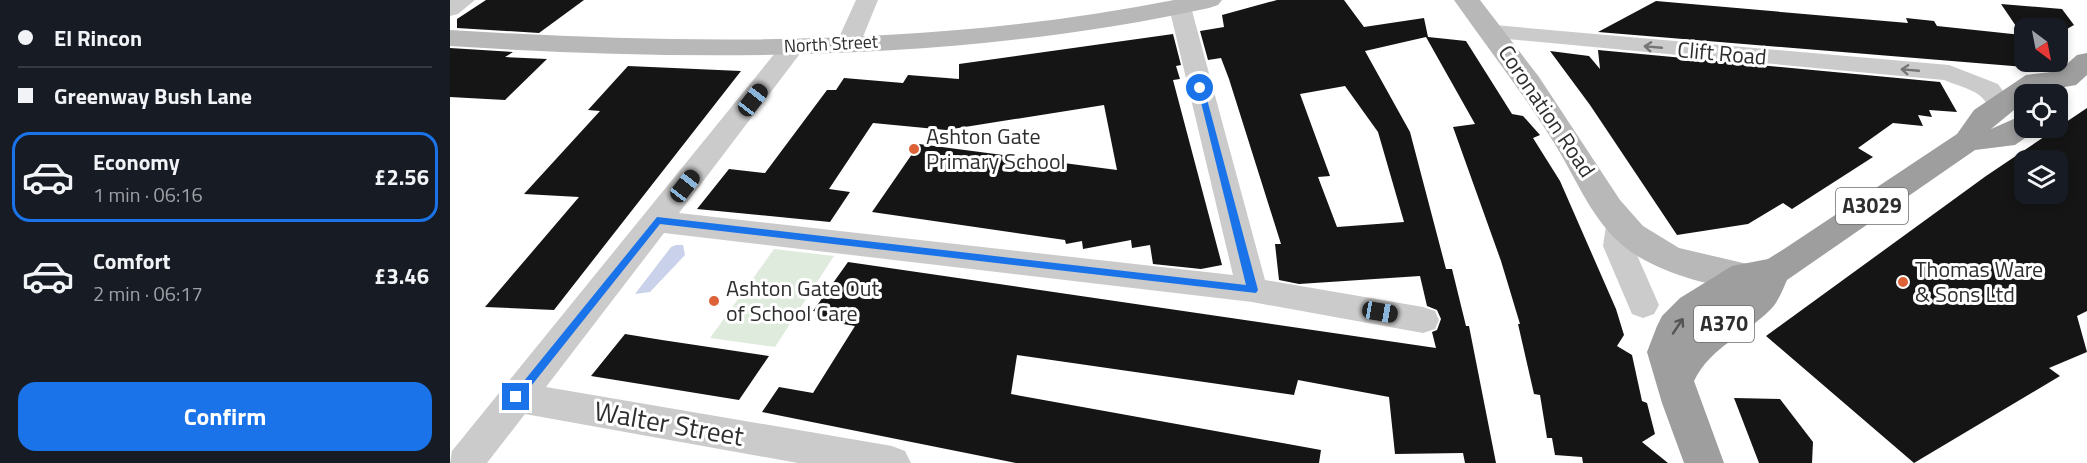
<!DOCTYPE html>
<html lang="en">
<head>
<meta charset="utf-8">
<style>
  :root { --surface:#171b24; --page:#20242c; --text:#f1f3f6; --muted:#9ea1a6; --line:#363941; --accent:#1a73e8 }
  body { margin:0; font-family:"Titillium Web",sans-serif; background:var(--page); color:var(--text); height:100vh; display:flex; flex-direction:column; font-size:22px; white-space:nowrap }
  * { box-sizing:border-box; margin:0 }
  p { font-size:20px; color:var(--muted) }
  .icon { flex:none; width:33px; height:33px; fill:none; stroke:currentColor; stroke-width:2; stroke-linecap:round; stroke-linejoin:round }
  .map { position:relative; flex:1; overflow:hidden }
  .side { display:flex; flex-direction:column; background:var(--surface); width:450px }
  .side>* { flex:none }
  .top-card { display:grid; align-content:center; height:132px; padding:0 18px; background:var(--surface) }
  .needle { width:39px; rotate:148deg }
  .tools { position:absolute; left:1564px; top:18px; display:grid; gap:12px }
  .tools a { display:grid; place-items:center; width:54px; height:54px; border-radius:12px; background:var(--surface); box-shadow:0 3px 9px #0003; font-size:30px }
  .end { position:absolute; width:27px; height:27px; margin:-14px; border:8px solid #1a73e8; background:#fff; box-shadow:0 0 0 3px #fff }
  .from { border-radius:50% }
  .car { position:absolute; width:18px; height:36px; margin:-18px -9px; border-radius:8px; box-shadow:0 0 4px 2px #0007; background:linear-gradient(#222 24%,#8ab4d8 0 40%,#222 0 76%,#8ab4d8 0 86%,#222 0) }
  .top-card b { display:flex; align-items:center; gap:21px; height:57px; font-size:22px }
  .top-card b+b { border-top:2px solid var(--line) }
  .top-card i { width:15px; height:15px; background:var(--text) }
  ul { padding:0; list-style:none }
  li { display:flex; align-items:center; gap:18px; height:90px; margin:0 12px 9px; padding:0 6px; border:3px solid transparent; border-radius:18px }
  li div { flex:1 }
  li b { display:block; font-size:22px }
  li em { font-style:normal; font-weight:700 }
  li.selected { border-color:var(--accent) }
  li>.icon { width:54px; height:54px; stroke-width:1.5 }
  .cta { display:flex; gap:12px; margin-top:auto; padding:12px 18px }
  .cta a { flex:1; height:69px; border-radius:18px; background:var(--accent); color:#fff; font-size:24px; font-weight:700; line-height:69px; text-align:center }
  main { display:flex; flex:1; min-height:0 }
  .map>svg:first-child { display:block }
  .green { fill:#dfebdc }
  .water { fill:#c9d2ea }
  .building { fill:#151515; fill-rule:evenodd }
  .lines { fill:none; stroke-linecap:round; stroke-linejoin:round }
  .minor { fill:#cbcbcb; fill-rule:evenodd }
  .secondary { fill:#b8b8b8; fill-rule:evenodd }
  .trunk { fill:#9e9e9e; fill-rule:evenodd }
  .oneway { stroke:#757575 }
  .oneway2 { stroke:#555 }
  .route { fill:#1a73e8 }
  .poi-dot { fill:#de6237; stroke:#fff; stroke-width:2 }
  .labels { text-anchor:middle; stroke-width:6; stroke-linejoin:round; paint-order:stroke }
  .far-street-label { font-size:18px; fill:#2e2e2e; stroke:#fff }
  .shield { fill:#fff; stroke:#6d6d6d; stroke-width:1.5 }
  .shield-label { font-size:21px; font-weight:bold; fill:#2e2e2e }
  .street-label { font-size:22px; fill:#2e2e2e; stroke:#fff }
  .poi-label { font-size:22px; fill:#2e2e2e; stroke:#fff; text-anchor:start }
  .near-street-label { font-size:27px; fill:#2e2e2e; stroke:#fff }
</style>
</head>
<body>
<main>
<section class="side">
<div class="top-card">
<b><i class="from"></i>El Rincon</b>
<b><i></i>Greenway Bush Lane</b>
</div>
<ul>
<li class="selected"><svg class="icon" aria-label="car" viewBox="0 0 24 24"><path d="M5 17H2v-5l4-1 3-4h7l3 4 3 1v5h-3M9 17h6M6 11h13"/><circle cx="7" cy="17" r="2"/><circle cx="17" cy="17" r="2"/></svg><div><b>Economy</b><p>1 min · 06:16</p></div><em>£2.56</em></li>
<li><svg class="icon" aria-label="car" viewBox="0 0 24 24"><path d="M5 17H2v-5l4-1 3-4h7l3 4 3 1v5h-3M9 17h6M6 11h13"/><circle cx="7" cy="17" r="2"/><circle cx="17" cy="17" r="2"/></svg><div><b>Comfort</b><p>2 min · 06:17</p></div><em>£3.46</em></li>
</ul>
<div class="cta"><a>Confirm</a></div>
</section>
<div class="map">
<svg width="1637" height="463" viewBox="0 0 1637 463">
  <rect width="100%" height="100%" fill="#fff"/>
  <path class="green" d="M 324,249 L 384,256 L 325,347 L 260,338 Z"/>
  <path class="water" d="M 226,245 L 233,245 L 235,255 L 200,292 L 185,294 L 221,247 Z"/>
  <g class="building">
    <path d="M 36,0 L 134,0 L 89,33 L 7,28 L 7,19 Z"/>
    <path d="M 827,0 L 894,0 L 914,27 L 974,18 L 978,37 L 1016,41 L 1062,114 L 1073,116 L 1090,135 L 1083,138 L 1110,181 L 1166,309 L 1174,335 L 1167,346 L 1182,355 L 1192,401 L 1197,403 L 1205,434 L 1192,442 L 1218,463 L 1133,463 L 1132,457 L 1105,455 L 1102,438 L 1097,438 L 1090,395 L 1084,394 L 1068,324 L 1070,324 L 1051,261 L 1003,127 L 1025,124 L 976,37 L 915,51 L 960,132 L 996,269 L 1002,269 L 1016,326 L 1019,326 L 1046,463 L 1015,463 L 1013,453 L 945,454 L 939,397 L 848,380 L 844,395 L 567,355 L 561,394 L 871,450 L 869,463 L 566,463 L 312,412 L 329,387 L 363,393 L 405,326 L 365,319 L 369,312 L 363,311 L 398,262 L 986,348 L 982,332 L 987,330 L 991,319 L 987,310 L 977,306 L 970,276 L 849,284 L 829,280 L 825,244 L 831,244 L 779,79 L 771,58 L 758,60 L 750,31 L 774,27 L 772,15 ZM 895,86 L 928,132 L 954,222 L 887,227 L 868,177 L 880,176 L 850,94 Z"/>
    <path d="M 1206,1 L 1458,23 L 1456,18 L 1484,21 L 1487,26 L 1572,35 L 1551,4 L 1612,9 L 1624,25 L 1608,34 L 1608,28 L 1575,28 L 1575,53 L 1569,57 L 1575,67 L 1148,32 Z"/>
    <path d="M 723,34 L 731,65 L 726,66 L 730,79 L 723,80 L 772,265 L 751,269 L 703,264 L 700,245 L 682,248 L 681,240 L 633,249 L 632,241 L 616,244 L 615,240 L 422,212 L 469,144 L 667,170 L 654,105 L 496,130 L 423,123 L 379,189 L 400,192 L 380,222 L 247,209 L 279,169 L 315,173 L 377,90 L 386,90 L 394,78 L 453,83 L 458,75 L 509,79 L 509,64 Z"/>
    <path d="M 0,48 L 63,52 L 55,57 L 97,59 L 55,100 L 0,97 Z"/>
    <path d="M 1148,50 L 1490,82 L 1507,112 L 1479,110 L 1482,117 L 1468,115 L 1473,126 L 1443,123 L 1408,148 L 1423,157 L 1342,209 L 1333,203 L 1298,224 L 1227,235 L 1140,105 L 1100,51 L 1139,56 L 1150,69 Z"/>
    <path d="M 178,66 L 291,71 L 104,310 L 35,307 L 129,197 L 74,194 L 150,111 L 138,110 Z"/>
    <path d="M 1637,108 L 1637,311 L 1627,316 L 1637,352 L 1599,368 L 1610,376 L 1464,463 L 1316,336 L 1536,176 ZM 1575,160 L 1608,160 L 1608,194 L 1575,194 Z"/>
    <path d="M 175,334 L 212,340 L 319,356 L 289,400 L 141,376 Z"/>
    <path d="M 1284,398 L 1330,399 L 1363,442 L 1362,463 L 1309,463 Z"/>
  </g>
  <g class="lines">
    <g class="minor">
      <path d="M 0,0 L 25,0 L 8,14 L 0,16 Z"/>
      <path d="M 406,0 L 428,0 L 410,44 L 407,49 L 398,51 L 389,49 L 386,44 Z"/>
      <path d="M 730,0 L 738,2 L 741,7 L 815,280 L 973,307 L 985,311 L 989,320 L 985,329 L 973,333 L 802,302 L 214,233 L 96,387 L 442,446 L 455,451 L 461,463 L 348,463 L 75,414 L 37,463 L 0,463 L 2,451 L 334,42 L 343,40 L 352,42 L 355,47 L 229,213 L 783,275 L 719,7 L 722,2 Z"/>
      <path d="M 1044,25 L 1499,65 L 1548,84 L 1563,105 L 1559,111 C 1536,117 1543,106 1529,95 C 1520,88 1505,85 1494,80 L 1036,37 L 1032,32 L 1036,27 Z"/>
      <path d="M 1171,215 L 1182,218 L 1186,226 L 1183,246 L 1209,305 L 1204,314 L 1193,318 L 1182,314 L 1153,246 L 1156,226 L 1160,218 Z"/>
    </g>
    <g class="secondary">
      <path d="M 724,0 L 772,0 L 768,5 L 759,8 C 511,62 252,62 0,46 L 0,30 C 240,45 487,47 724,0 Z"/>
      <path d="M 1004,0 L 1030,0 L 1089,77 L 1170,200 L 1193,226 L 1229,248 L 1306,266 L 1311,275 L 1306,284 C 1271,295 1197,268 1171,244 C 1139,216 1124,173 1101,138 C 1071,90 1036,46 1004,0 Z"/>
    </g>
    <path class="trunk" d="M 1637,53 L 1637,75 L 1626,85 L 1575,94 L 1575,101 L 1541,129 L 1575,114 L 1575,128 L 1587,128 L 1585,131 L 1565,145 L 1525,150 L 1337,280 C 1333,289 1328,302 1321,309 C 1296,335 1261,346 1244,381 L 1274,463 L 1234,463 L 1212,403 L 1197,352 L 1207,326 L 1212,316 L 1230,298 L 1282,266 L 1318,259 L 1334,249 L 1507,134 L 1524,110 L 1576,75 L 1609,71 L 1627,55 Z"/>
  </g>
  <defs><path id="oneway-shaft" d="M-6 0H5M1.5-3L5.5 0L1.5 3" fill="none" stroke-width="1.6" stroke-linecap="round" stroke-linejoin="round" transform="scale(1.5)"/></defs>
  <g class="oneway">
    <use href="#oneway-shaft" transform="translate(1203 47) rotate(-175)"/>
    <use href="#oneway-shaft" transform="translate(1460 70) rotate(-175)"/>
  </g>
  <use class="oneway2" href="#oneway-shaft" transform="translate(1228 326) rotate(-56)"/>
  <path class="route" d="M 747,86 L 754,88 L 808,290 L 806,293 L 210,224 L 70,400 L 66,402 L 61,397 L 207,217 L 796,285 Z"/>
  <g class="poi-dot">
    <circle cx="464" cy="149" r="6"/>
    <circle cx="1453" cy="282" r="6"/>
    <circle cx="264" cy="301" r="6"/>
  </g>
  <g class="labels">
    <g class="far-street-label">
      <text transform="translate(381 44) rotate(-3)" y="6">North Street</text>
    </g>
    <g class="shield">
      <rect x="1386" y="188" width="72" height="36" rx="4.5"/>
      <rect x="1244" y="306" width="60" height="36" rx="4.5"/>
    </g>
    <g class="shield-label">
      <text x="1422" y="213">A3029</text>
      <text x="1274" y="331">A370</text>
    </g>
    <g class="street-label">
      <text transform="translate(1272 53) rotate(5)" y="8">Clift Road</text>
      <text transform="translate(1097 111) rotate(56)" y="8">Coronation Road</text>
    </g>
    <g class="poi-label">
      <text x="476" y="144">Ashton Gate<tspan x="476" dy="25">Primary School</tspan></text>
      <text x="1465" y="277">Thomas Ware<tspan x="1465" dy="25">&amp; Sons Ltd</tspan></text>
      <text x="276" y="296">Ashton Gate Out<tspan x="276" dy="25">of School Care</tspan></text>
    </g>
    <g class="near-street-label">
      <text transform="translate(219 424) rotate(10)" y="9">Walter Street</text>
    </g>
  </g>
</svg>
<div class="tools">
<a><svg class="needle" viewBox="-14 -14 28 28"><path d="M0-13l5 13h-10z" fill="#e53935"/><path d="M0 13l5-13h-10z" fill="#9ea1a6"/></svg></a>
<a><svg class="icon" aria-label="locate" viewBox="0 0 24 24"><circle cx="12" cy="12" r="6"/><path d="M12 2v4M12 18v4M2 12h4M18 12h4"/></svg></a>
<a><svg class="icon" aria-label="layers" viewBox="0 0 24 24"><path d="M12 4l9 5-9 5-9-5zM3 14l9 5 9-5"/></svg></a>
</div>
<i class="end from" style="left:750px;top:88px"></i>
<i class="end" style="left:66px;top:397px"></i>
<i class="car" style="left:303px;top:100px;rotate:38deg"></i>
<i class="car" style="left:235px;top:186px;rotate:38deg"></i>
<i class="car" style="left:930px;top:312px;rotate:100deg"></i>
</div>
</main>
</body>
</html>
